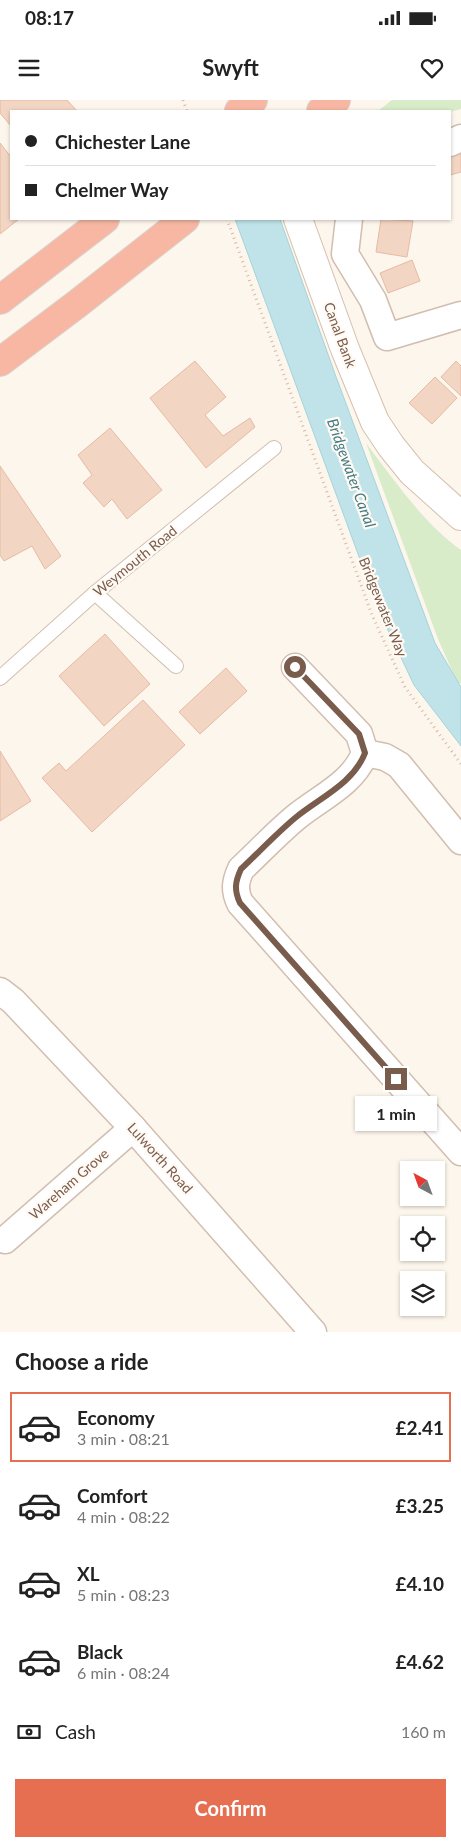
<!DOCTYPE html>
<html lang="en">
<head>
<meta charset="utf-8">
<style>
  :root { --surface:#fff; --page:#f2f2f2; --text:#222; --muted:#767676; --line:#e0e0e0; --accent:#e76f51 }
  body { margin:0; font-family:Lato,sans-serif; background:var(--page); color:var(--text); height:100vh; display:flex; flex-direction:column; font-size:19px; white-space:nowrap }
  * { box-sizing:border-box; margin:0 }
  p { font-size:16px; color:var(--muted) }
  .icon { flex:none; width:28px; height:28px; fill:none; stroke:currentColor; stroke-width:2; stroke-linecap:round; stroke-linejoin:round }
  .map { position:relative; height:1232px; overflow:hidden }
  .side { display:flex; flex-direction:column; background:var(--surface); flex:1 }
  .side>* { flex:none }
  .banner { position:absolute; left:10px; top:10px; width:441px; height:110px; border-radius:0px; box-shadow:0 1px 4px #0004; display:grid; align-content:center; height:110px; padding:0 15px; background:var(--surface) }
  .needle { width:32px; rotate:319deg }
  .fabs { position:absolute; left:400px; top:1061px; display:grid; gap:10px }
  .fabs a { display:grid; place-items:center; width:45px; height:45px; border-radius:0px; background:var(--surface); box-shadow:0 1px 4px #0004; font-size:25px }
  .end { position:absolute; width:22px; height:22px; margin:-11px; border:6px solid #7a5c4d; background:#fff; box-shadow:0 0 0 2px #fff }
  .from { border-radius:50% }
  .bubble { position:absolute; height:35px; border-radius:0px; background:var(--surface); box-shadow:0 1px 4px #0004; font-size:16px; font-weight:700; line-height:35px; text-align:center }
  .banner b { display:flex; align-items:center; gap:18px; height:48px; font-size:19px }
  .banner b+b { border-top:1px solid var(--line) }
  .banner i { width:12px; height:12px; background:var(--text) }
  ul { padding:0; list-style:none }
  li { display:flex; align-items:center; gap:15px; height:70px; margin:0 10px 8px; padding:0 5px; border:2px solid transparent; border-radius:0px }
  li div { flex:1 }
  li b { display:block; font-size:19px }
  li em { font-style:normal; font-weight:700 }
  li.current { border-color:var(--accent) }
  li>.icon { width:45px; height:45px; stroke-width:1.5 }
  h2 { padding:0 15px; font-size:22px; line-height:60px }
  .pay { display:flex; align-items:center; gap:12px; height:55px; padding:0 15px; font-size:19px }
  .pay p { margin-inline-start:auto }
  .cta { display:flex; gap:10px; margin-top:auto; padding:10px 15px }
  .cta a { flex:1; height:58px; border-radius:0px; background:var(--accent); color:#fff; font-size:20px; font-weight:700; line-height:58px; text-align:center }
  .status { display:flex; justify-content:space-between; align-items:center; height:35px; padding:0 25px; background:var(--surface); direction:ltr }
  .status svg { height:14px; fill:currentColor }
  header { display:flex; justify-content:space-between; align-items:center; height:65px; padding:0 15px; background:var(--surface); font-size:22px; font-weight:700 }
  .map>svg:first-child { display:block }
  .green { fill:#d8ecc9 }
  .water { fill:#bfe3e8; stroke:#a5d3da }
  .pier { fill:#fdf6ec }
  .building { fill:#f3d5c3; stroke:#e6bba3 }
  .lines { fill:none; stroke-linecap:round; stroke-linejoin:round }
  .lane-casing { stroke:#d1beb0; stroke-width:16 }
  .street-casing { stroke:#d1beb0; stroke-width:29 }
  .secondary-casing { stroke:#d6c0b0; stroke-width:30 }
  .highway-casing { stroke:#dad1cd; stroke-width:30 }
  .path { stroke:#d9b8a5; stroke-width:3; stroke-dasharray:1 4; stroke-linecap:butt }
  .lane { stroke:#fff; stroke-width:14 }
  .street { stroke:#fff; stroke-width:26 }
  .secondary { stroke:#fff; stroke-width:28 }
  .highway { stroke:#f7b7a3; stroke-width:28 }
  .route { stroke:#7a5c4d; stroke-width:6 }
  .labels { text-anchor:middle; stroke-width:4.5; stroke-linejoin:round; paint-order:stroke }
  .street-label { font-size:14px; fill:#7a5c4d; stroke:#fffaf3 }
  .water-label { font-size:15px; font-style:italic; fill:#437c86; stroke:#fffaf3 }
</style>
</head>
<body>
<div class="status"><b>08:17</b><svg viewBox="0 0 49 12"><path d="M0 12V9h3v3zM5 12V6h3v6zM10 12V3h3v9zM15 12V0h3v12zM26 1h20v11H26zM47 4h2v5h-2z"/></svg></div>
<header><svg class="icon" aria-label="menu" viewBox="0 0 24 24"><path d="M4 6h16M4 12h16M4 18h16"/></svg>Swyft<svg class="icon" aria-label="heart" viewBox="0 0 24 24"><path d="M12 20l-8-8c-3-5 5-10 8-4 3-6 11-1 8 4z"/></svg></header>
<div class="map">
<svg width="461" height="1232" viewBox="0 0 461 1232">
  <rect width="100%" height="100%" fill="#fdf6ec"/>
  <g class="green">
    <path d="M 392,0 L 461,0 L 461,9 L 450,12 L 378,11 Z"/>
    <path d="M 366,343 C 394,380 423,423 461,450 L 461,583 L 458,584 L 438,539 Z"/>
  </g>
  <path class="water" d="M 235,119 L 280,119 L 335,274 L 435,543 L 461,587 L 461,646 L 414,585 L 379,511 Z"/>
  <path class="pier" d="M 198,0 L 241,0 L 245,11 L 193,11 L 191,6 Z"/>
  <g class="building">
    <path d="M 0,0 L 67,0 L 77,11 L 11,11 L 11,26 L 0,13 Z"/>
    <path d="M 0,43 L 11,57 L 11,119 L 19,119 L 0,134 Z"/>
    <path d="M 461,49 L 461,72 L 450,75 L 450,53 Z"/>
    <path d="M 381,119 L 413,121 L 407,157 L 376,152 Z"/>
    <path d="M 412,160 L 420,181 L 388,193 L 380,173 Z"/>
    <path d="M 195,261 L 226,297 L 205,315 L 223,336 L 250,318 L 255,327 L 206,368 L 150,298 Z"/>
    <path d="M 456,261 L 461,266 L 461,296 L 441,277 Z"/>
    <path d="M 435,277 L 457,298 L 432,324 L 409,303 Z"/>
    <path d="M 110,328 L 162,390 L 127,419 L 112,399 L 104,407 L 83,383 L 92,375 L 78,355 Z"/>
    <path d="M 0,366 L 61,456 L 45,469 L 32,446 L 4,461 L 0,455 Z"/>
    <path d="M 105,534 L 150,584 L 104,626 L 59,576 Z"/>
    <path d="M 226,568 L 247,591 L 200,634 L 179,612 Z"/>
    <path d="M 143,600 L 185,645 L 92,732 L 42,678 L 59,663 L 66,671 Z"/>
    <path d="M 0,651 L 31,701 L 0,721 Z"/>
  </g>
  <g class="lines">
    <g class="lane-casing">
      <g id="lane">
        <path d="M 95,493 L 176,566"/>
        <path d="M 0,578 L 95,493 L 274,348"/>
      </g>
    </g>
    <g class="street-casing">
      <g id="street">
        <path d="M 450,43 L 461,38"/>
        <path d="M 349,119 L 345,154 L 373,200 L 387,237 L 461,215"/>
        <path d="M 295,567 L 359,634 L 365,653 C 353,684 319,698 295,718 C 276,734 259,752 241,769 C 235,782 234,790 240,803 L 461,1052"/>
        <path d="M 365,653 L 385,657 L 399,665 L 461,741"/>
        <path d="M 0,891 L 13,901 L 133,1028 L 313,1232"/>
        <path d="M 5,1140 L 133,1028"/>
      </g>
    </g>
    <g class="secondary-casing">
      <path id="secondary" d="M 298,119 L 345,249 L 375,322 L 391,346 L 412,372 L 461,416"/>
    </g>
    <g class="highway-casing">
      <g id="highway">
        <path d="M 239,11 L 253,0"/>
        <path d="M 321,11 L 336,0"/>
        <path d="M 0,200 L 105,119"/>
        <path d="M 0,262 L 77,204 L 185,119"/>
      </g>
    </g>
    <g class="path">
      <path d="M 183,0 L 187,11"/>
      <path d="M 227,119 L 372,515 L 405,587 L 461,664"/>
    </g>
    <use href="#lane" class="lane"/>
    <use href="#street" class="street"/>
    <use href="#secondary" class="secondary"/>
    <use href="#highway" class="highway"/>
  </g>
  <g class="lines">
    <path class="route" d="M 295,567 L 359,634 L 365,653 C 353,684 319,698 295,718 C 276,734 259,752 241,769 C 235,782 234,790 240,803 L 396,979"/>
  </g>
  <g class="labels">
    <g class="street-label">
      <text transform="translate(340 235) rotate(70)" y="5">Canal Bank</text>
      <text transform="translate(135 461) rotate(-39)" y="5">Weymouth Road</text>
      <text transform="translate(383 507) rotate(68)" y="5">Bridgewater Way</text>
      <text transform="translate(160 1058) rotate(48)" y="5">Lulworth Road</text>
      <text transform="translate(69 1084) rotate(-41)" y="5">Wareham Grove</text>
    </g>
    <g class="water-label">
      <text transform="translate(351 373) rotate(70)" y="5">Bridgewater Canal</text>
    </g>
  </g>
</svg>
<div class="fabs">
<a><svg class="needle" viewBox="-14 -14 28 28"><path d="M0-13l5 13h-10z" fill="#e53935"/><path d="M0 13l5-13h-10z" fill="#767676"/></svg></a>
<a><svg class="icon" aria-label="locate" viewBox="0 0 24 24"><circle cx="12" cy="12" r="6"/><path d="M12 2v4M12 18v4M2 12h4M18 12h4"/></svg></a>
<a><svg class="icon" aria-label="layers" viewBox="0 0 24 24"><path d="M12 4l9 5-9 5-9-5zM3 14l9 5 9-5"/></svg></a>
</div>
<i class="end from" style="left:295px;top:567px"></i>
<i class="end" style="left:396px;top:979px"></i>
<div class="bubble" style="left:355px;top:996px;width:82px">1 min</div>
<div class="banner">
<b><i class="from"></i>Chichester Lane</b>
<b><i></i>Chelmer Way</b>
</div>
</div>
<section class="side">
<h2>Choose a ride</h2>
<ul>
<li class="current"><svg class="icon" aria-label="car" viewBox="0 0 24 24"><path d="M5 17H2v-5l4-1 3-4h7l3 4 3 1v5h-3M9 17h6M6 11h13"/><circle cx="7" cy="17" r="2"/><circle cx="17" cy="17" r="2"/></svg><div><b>Economy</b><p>3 min · 08:21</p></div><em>£2.41</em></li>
<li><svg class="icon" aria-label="car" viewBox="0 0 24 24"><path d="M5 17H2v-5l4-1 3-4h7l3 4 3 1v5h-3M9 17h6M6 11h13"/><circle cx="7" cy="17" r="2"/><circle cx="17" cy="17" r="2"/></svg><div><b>Comfort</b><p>4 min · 08:22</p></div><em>£3.25</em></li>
<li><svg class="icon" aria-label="car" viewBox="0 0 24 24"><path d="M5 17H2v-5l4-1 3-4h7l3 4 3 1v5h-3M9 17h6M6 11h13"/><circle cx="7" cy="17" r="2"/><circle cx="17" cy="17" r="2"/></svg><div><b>XL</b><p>5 min · 08:23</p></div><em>£4.10</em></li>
<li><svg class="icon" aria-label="car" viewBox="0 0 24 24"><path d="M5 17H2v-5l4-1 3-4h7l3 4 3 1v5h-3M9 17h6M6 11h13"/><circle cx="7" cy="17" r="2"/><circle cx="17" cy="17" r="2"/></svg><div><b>Black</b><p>6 min · 08:24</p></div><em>£4.62</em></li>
</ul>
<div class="pay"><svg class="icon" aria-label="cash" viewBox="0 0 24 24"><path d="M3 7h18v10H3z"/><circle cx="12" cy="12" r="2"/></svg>Cash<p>160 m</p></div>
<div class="cta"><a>Confirm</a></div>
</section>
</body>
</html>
